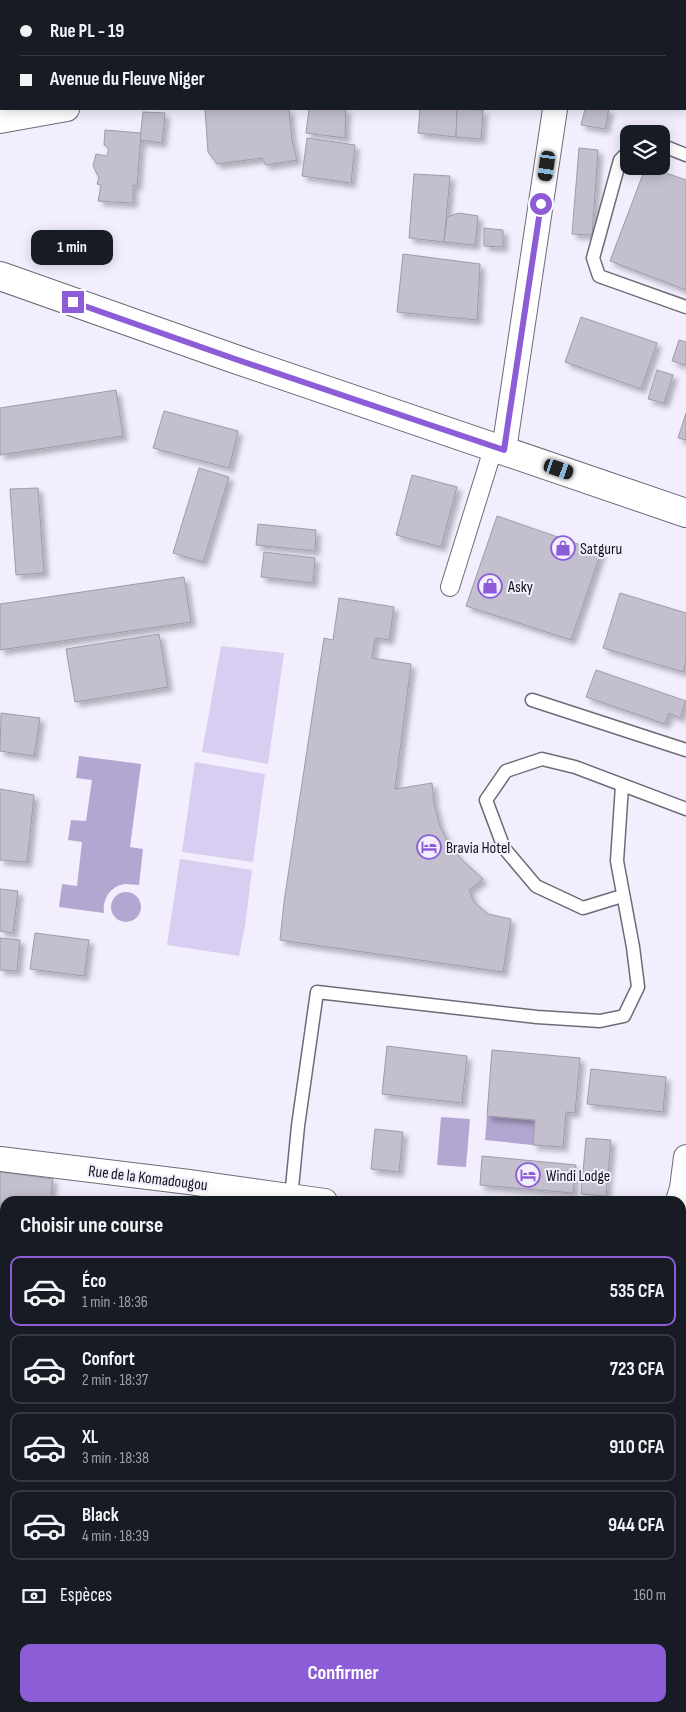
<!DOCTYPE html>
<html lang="fr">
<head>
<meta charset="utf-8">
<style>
  :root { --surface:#171b24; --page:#20242c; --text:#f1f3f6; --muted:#9ea1a6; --line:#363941; --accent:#8c5dd7 }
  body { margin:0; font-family:"Sofia Sans Condensed",sans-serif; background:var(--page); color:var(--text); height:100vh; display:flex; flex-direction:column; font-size:19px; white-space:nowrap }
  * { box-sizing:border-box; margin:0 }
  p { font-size:16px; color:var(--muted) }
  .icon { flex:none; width:28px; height:28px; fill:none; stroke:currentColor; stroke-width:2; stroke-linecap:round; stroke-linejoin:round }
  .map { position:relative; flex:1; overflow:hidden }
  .panel { position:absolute; left:0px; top:1196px; width:686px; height:516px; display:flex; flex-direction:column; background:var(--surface); border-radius:15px 15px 0 0; box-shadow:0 2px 12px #0003 }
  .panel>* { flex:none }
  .hud { position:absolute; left:0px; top:0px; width:686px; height:110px; box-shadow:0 2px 12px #0003; display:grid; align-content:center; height:110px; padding:0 20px; background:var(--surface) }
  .tools { position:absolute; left:620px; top:125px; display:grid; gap:10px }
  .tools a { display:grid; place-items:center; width:50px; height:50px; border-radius:10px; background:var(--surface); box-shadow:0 2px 12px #0003; font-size:25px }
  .end { position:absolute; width:22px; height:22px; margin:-11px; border:6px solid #8c5dd7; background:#fff; box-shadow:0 0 0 2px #fff }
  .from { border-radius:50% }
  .bubble { position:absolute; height:35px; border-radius:10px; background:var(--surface); box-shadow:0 2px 12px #0003; font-size:16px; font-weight:700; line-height:35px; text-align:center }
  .car { position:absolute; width:15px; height:30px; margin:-15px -8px; border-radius:6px; box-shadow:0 0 4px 1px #0007; background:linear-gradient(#222 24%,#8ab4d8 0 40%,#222 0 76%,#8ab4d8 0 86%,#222 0) }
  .hud b { display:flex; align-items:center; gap:18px; height:48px; font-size:19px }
  .hud b+b { border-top:1px solid var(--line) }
  .hud i { width:12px; height:12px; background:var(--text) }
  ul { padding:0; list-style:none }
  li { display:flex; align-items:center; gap:15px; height:70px; margin:0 10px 8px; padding:0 10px; border:2px solid var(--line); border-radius:10px }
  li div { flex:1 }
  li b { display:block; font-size:19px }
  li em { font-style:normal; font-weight:700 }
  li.on { border-color:var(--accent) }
  li>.icon { width:45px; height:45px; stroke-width:1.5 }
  h2 { padding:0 20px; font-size:22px; line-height:60px }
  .pay { display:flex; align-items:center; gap:12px; height:55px; padding:0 20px; font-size:19px }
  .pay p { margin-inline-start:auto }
  .primary-button { display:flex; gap:10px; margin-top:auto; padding:10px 20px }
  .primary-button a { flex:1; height:58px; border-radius:10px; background:var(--accent); color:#fff; font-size:20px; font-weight:700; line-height:58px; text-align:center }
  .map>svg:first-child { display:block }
  .green { fill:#d8cef1 }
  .water { fill:#b3a6d1 }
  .building { fill:#c3bfce; stroke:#9e9ba9; filter:url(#shadow) }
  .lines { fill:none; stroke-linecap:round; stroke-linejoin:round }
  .service-casing { stroke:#6e6b78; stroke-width:15 }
  .pedestrian-casing { stroke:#6e6b78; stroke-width:20 }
  .minor-casing { stroke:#6e6b78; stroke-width:26 }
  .tertiary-casing { stroke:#6e6b78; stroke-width:30 }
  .service { stroke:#fff; stroke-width:12 }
  .pedestrian { stroke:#fff; stroke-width:18 }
  .minor { stroke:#fff; stroke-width:24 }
  .tertiary { stroke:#fff; stroke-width:28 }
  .route { stroke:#8c5dd7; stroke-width:6 }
  .labels { text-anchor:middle; stroke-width:4; stroke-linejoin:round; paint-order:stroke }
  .poi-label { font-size:16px; fill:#141318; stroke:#f2eefe; text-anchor:start }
  .street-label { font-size:16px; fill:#141318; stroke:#f2eefe }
</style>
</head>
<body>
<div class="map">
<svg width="686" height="1712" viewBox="0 0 686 1712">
  <defs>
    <filter id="shadow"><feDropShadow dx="4.5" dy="4.5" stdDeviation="2.5" flood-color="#0004"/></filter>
  </defs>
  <rect width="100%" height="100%" fill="#f2eefe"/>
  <g class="green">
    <path d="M 221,646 L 284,653 L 268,764 L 202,752 Z"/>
    <path d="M 195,762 L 265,774 L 253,862 L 182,852 Z"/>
    <path d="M 180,859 L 252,870 L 245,926 L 239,956 L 167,945 Z"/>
  </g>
  <g class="water">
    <path d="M 79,756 L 141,764 L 130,847 L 143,849 L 139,885 C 135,885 130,884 126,884 C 111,885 102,899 104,913 L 59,907 L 62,884 L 77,886 L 82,842 L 68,840 L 71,820 L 86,821 L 92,780 L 76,778 Z"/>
    <circle cx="126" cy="907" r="15"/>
    <path d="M 487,1116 L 535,1120 L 533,1145 L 485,1140 Z"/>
    <path d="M 441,1117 L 470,1119 L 466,1167 L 437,1165 Z"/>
  </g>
  <g class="building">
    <path d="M 205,109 L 289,109 L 292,140 L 297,160 L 266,165 L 262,158 L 217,164 L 208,152 Z"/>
    <path d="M 309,109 L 346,109 L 345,138 L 306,133 Z"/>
    <path d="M 420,109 L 457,109 L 456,137 L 418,133 Z"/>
    <path d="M 457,109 L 483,110 L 481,139 L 456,137 Z"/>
    <path d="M 585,109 L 609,109 L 605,129 L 581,125 Z"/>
    <path d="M 143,112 L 165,113 L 162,143 L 140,140 Z"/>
    <path d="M 105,130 L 141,133 L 137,186 L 133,185 L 133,203 L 98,201 L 101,185 L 97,184 L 99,178 L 93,166 L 96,154 L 107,156 L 109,149 L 104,145 Z"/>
    <path d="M 307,138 L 355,145 L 351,183 L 302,176 Z"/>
    <path d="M 579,148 L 598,150 L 592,235 L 572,234 Z"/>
    <path d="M 646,166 L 686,180 L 686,290 L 610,261 Z"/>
    <path d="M 414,174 L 450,176 L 444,242 L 409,238 Z"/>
    <path d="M 459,213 L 478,216 L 475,245 L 444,242 L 447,217 Z"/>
    <path d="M 484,228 L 503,230 L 503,247 L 484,246 Z"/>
    <path d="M 403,254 L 480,264 L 477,320 L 397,312 Z"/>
    <path d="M 581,317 L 657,343 L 641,389 L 565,362 Z"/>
    <path d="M 679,340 L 686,342 L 686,365 L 672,361 Z"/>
    <path d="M 657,370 L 673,375 L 664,403 L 648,399 Z"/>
    <path d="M 116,390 L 123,436 L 0,455 L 0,408 Z"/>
    <path d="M 164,411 L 238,431 L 229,468 L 153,448 Z"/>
    <path d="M 686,413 L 686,440 L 678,438 Z"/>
    <path d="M 199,468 L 229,477 L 203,562 L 173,553 Z"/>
    <path d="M 412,475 L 457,487 L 441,547 L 396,535 Z"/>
    <path d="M 38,488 L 44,573 L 16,575 L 10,489 Z"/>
    <path d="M 497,516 L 601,552 L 571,640 L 466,606 Z"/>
    <path d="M 258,524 L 316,530 L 315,551 L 256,545 Z"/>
    <path d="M 264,552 L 315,558 L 313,583 L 261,577 Z"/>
    <path d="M 184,577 L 191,622 L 0,650 L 0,604 Z"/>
    <path d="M 620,593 L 686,613 L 686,661 L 683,672 L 603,648 Z"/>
    <path d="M 339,598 L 394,607 L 389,640 L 375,638 L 372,658 L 411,664 L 395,789 L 432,783 L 434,803 L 440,826 L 447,840 L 460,858 L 483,879 L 469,890 L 474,902 L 488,914 L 511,919 L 503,972 L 280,940 L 284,902 L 324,638 L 333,640 Z"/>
    <path d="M 159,634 L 168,687 L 75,702 L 66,649 Z"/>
    <path d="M 596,670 L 686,701 L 680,718 L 669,713 L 665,724 L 586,697 Z"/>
    <path d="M 1,713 L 40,718 L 34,756 L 0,751 Z"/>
    <path d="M 0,789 L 34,795 L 27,862 L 0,860 Z"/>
    <path d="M 0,889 L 18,891 L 13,933 L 0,931 Z"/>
    <path d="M 35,933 L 89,940 L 84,976 L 30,969 Z"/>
    <path d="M 0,938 L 20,940 L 17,971 L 0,970 Z"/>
    <path d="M 387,1046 L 467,1056 L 462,1103 L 382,1094 Z"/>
    <path d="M 492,1050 L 580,1058 L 575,1113 L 566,1112 L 563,1147 L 533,1145 L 535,1120 L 487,1116 Z"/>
    <path d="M 591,1069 L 666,1077 L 663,1112 L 587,1104 Z"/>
    <path d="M 375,1129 L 403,1132 L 399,1172 L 371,1169 Z"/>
    <path d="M 586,1138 L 611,1140 L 606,1196 L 581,1194 Z"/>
    <path d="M 482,1156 L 576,1165 L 573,1193 L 480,1185 Z"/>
    <path d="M 0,1172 L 53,1179 L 50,1201 L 5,1201 L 5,1211 L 0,1210 Z"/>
    <path d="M 0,1361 L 5,1362 L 5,1408 L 0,1407 Z"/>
    <path d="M 5,1450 L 5,1532 L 0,1531 Z"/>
    <path d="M 681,1454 L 686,1455 L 686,1531 L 681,1530 Z"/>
    <path d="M 681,1542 L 686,1542 L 681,1580 Z"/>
    <path d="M 29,1708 L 82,1708 L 115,1711 L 29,1712 Z"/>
  </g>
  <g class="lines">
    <g class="service-casing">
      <g id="service">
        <path d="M 661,145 L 686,155"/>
        <path d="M 629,151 L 620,160 L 593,258 L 599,276 L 686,307"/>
        <path d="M 532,700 L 686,750"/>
        <path d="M 622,896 L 583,908 L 536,886 L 504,848 L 486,800 L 506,771 L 542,759 L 575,767 L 686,809"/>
        <path d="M 291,1198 L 298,1126 L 317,992 L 537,1017 L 600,1021 L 624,1016 L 638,987 L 633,947 L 617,861 L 622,786"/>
      </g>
    </g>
    <g class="pedestrian-casing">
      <path id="pedestrian" d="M 450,587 L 494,446"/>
    </g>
    <g class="minor-casing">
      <g id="minor">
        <path d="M 0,121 L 67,109"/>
        <path d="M 504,450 L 555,109"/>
        <path d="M 0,1159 L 189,1182 L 325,1201"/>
        <path d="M 678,1201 L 682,1188 L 686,1157"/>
        <path d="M 0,1561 L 5,1561"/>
        <path d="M 681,1650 L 686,1651"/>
        <path d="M 399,1712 L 400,1708"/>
      </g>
    </g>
    <g class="tertiary-casing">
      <path id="tertiary" d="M 0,276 L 235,359 L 686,513"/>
    </g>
    <use href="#service" class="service"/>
    <use href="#pedestrian" class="pedestrian"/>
    <use href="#minor" class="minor"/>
    <use href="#tertiary" class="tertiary"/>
  </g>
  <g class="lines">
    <path class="route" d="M 73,302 L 235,359 L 504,450 L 541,204"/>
  </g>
  <defs>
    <g id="shop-ring" transform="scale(1.25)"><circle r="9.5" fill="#f2eefe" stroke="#8c5dd7" stroke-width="1.5"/><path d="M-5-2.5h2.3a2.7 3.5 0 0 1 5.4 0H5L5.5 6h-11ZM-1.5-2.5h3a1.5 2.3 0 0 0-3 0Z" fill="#8c5dd7"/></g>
    <g id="hotel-ring" transform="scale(1.25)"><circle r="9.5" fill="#f2eefe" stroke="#8c5dd7" stroke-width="1.5"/><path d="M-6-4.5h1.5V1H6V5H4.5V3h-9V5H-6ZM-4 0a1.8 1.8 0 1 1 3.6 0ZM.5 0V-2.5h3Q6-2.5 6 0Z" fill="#8c5dd7"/></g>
  </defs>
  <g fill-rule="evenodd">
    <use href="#shop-ring" x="563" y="548"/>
    <use href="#shop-ring" x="490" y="586"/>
    <use href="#hotel-ring" x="429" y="847"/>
    <use href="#hotel-ring" x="528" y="1175"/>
  </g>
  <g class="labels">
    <g class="poi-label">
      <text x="580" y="554">Satguru</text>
      <text x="508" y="592">Asky</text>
      <text x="446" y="853">Bravia Hotel</text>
      <text x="546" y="1181">Windi Lodge</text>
    </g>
    <g class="street-label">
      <text transform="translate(148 1177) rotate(7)" y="6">Rue de la Komadougou</text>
    </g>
  </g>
</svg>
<div class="tools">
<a><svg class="icon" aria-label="layers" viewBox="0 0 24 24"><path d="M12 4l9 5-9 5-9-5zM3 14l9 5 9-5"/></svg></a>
</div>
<i class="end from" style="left:541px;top:204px"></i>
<i class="end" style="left:73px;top:302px"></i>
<div class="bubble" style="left:31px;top:230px;width:82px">1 min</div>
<i class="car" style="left:547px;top:166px;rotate:188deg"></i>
<i class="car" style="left:559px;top:469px;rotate:109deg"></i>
<div class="hud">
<b><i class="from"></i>Rue PL - 19</b>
<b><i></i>Avenue du Fleuve Niger</b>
</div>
<section class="panel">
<h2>Choisir une course</h2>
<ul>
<li class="on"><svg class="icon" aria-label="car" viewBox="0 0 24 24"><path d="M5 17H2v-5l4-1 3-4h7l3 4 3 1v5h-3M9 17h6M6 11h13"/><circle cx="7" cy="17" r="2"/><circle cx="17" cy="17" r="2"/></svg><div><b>Éco</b><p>1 min · 18:36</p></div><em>535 CFA</em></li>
<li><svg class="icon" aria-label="car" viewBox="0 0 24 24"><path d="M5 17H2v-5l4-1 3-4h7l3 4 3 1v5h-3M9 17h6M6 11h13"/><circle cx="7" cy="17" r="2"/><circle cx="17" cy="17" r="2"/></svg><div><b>Confort</b><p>2 min · 18:37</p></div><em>723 CFA</em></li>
<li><svg class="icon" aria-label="car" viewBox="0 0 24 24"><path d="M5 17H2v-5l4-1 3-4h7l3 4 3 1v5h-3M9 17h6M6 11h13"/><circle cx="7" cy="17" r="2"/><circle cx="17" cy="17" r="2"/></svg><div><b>XL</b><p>3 min · 18:38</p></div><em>910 CFA</em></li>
<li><svg class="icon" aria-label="car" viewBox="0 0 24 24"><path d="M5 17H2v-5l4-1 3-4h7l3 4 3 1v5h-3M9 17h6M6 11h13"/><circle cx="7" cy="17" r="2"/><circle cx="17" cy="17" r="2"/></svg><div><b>Black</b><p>4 min · 18:39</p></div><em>944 CFA</em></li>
</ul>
<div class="pay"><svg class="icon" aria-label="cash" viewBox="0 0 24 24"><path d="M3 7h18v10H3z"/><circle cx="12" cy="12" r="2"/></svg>Espèces<p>160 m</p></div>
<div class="primary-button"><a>Confirmer</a></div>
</section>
</div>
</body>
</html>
